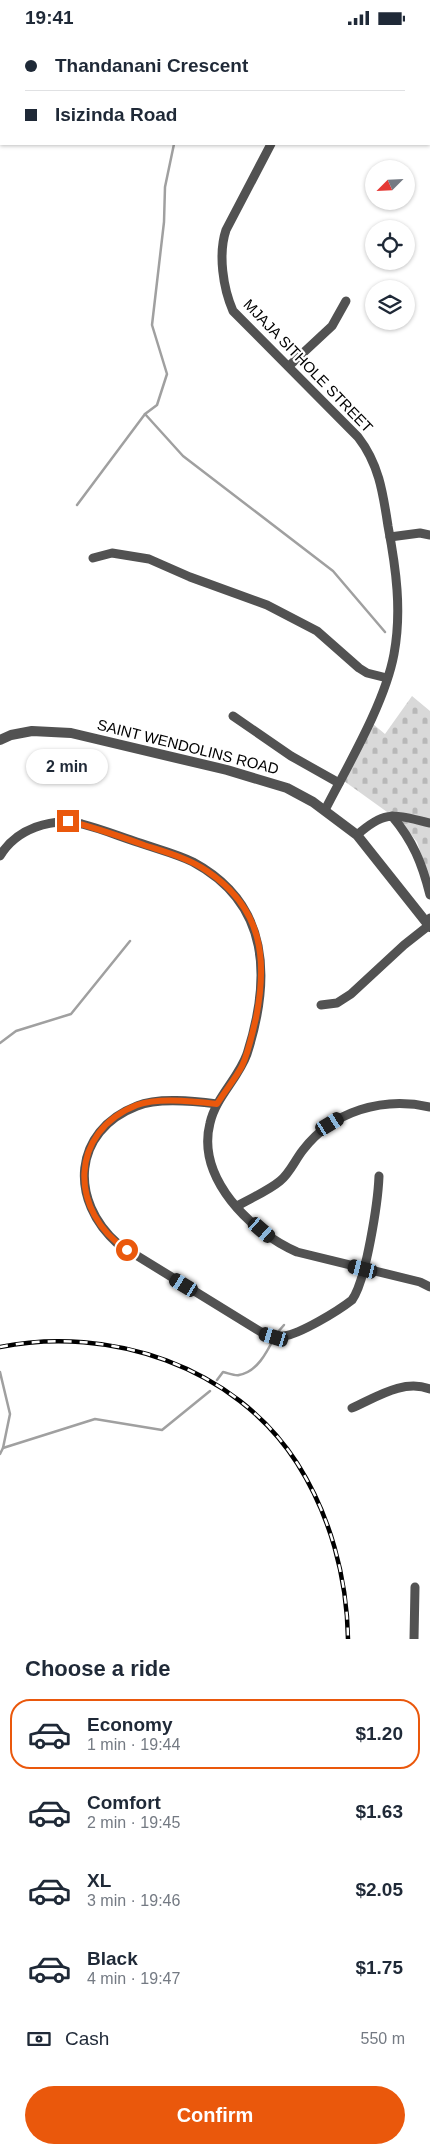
<!DOCTYPE html>
<html lang="en">
<head>
<meta charset="utf-8">
<style>
  :root { --surface:#fff; --page:#f2f2f3; --text:#1f2937; --muted:#747a83; --line:#e0e1e3; --accent:#ea580c }
  body { margin:0; font-family:Arial,sans-serif; background:var(--page); color:var(--text); height:100vh; display:flex; flex-direction:column; font-size:19px; white-space:nowrap }
  * { box-sizing:border-box; margin:0 }
  p { font-size:16px; color:var(--muted) }
  .icon { flex:none; width:28px; height:28px; fill:none; stroke:currentColor; stroke-width:2; stroke-linecap:round; stroke-linejoin:round }
  .map { position:relative; height:1604px; overflow:hidden }
  .panel { display:flex; flex-direction:column; background:var(--surface); flex:1 }
  .panel>* { flex:none }
  .hud { position:absolute; left:0px; top:0px; width:430px; height:110px; box-shadow:0 1px 4px #0004; display:grid; align-content:center; height:110px; padding:0 25px; background:var(--surface) }
  .needle { width:32px; rotate:246deg }
  .fabs { position:absolute; left:365px; top:125px; display:grid; gap:10px }
  .fabs a { display:grid; place-items:center; width:50px; height:50px; border-radius:50%; background:var(--surface); box-shadow:0 1px 4px #0004; font-size:25px }
  .end { position:absolute; width:22px; height:22px; margin:-11px; border:6px solid #ea580c; background:#fff; box-shadow:0 0 0 2px #fff }
  .from { border-radius:50% }
  .bubble { position:absolute; height:35px; border-radius:18px; background:var(--surface); box-shadow:0 1px 4px #0004; font-size:16px; font-weight:600; line-height:35px; text-align:center }
  .car { position:absolute; width:15px; height:30px; margin:-15px -8px; border-radius:6px; box-shadow:0 0 4px 1px #0007; background:linear-gradient(#222 24%,#8ab4d8 0 40%,#222 0 76%,#8ab4d8 0 86%,#222 0) }
  .hud b { display:flex; align-items:center; gap:18px; height:48px; font-size:19px }
  .hud b+b { border-top:1px solid var(--line) }
  .hud i { width:12px; height:12px; background:var(--text) }
  ul { padding:0; list-style:none }
  li { display:flex; align-items:center; gap:15px; height:70px; margin:0 10px 8px; padding:0 15px; border:2px solid transparent; border-radius:20px }
  li div { flex:1 }
  li b { display:block; font-size:19px }
  li em { font-style:normal; font-weight:600 }
  li.selected { border-color:var(--accent) }
  li>.icon { width:45px; height:45px; stroke-width:1.5 }
  h2 { padding:0 25px; font-size:22px; line-height:60px }
  .pay { display:flex; align-items:center; gap:12px; height:55px; padding:0 25px; font-size:19px }
  .pay p { margin-inline-start:auto }
  .cta { display:flex; gap:10px; margin-top:auto; padding:10px 25px }
  .cta a { flex:1; height:58px; border-radius:30px; background:var(--accent); color:#fff; font-size:20px; font-weight:600; line-height:58px; text-align:center }
  .status { display:flex; justify-content:space-between; align-items:center; height:35px; padding:0 25px; background:var(--surface); direction:ltr }
  .status svg { height:14px; fill:currentColor }
  .map>svg:first-child { display:block }
  .cemetery { fill:url(#cemetery-stones) }
  .lines { fill:none; stroke-linecap:round; stroke-linejoin:round }
  .stream { stroke:#a0a0a0; stroke-width:2.5 }
  .minor { stroke:#525252; stroke-width:9 }
  .tertiary { stroke:#525252; stroke-width:10 }
  .rail-casing { stroke:#000; stroke-width:4.5 }
  .rail { stroke:#fff; stroke-width:2.5; stroke-dasharray:8; stroke-linecap:butt }
  .route { stroke:#ea580c; stroke-width:6 }
  .labels { text-anchor:middle; stroke-width:4.5; stroke-linejoin:round; paint-order:stroke }
  .street-label { font-size:15px; fill:#000; stroke:#fff }
</style>
</head>
<body>
<div class="status"><b>19:41</b><svg viewBox="0 0 49 12"><path d="M0 12V9h3v3zM5 12V6h3v6zM10 12V3h3v9zM15 12V0h3v12zM26 1h20v11H26zM47 4h2v5h-2z"/></svg></div>
<div class="map">
<svg width="430" height="1604" viewBox="0 0 430 1604">
  <defs>
    <pattern id="cemetery-stones" width="16" height="16" patternUnits="userSpaceOnUse" patternTransform="scale(1.25)"><rect width="16" height="16" fill="#d9d9d9"/><path d="M2 7V4a2 2 0 0 1 4 0v3zM10 15v-3a2 2 0 0 1 4 0v3z" fill="#b8b8b8"/></pattern>
  </defs>
  <rect width="100%" height="100%" fill="#fff"/>
  <path class="cemetery" d="M 412,661 L 430,676 L 430,845 L 417,807 L 401,787 L 344,746 L 373,689 L 385,699 Z"/>
  <g class="lines">
    <g class="stream">
      <path d="M 429,105 L 430,107"/>
      <path d="M 145,379 L 183,421 L 333,536 L 385,597"/>
      <path d="M 77,470 L 145,379 L 157,370 L 167,339 L 152,290 L 164,187 L 165,152 L 174,109"/>
      <path d="M 0,1008 L 16,996 L 71,979 L 130,906"/>
      <path d="M 277,1298 L 284,1290"/>
      <path d="M 0,1337 L 10,1379 L 3,1413"/>
      <path d="M 217,1345 L 223,1337 C 228,1338 235,1341 239,1340 C 257,1337 267,1317 274,1303"/>
      <path d="M 0,1419 L 3,1413 L 95,1384 L 162,1395 L 210,1356"/>
    </g>
    <g class="minor">
      <path d="M 52,0 L 52,1"/>
      <path d="M 248,0 L 270,1"/>
      <path d="M 429,12 L 430,13"/>
      <path d="M 271,109 L 226,195 C 218,219 223,253 233,276 L 358,402 C 379,429 383,458 388,491 C 396,533 402,576 394,619 C 385,668 348,730 325,775"/>
      <path d="M 289,331 L 332,291 L 346,266"/>
      <path d="M 390,502 L 420,498 L 430,500"/>
      <path d="M 93,523 L 112,518 L 149,524 L 190,542 L 267,570 L 317,596 L 359,633 L 367,638 L 387,643"/>
      <path d="M 233,681 L 291,721 L 339,748"/>
      <path d="M 392,781 C 413,806 422,828 430,860"/>
      <path d="M 357,800 C 386,774 395,780 430,788"/>
      <path d="M 0,821 C 16,794 51,782 82,789 C 102,794 121,802 140,808 C 157,814 177,819 193,827 C 271,869 271,944 247,1019 C 238,1044 216,1062 210,1088 C 196,1143 251,1197 297,1217 L 420,1247 L 430,1252"/>
      <path d="M 321,970 L 337,968 L 351,959 L 404,910 L 428,891 L 430,883"/>
      <path d="M 217,1069 C 194,1066 158,1062 137,1071 C 72,1096 69,1166 118,1209 L 261,1297 C 269,1300 276,1302 284,1301 C 300,1299 338,1276 352,1265 C 366,1246 378,1167 379,1141"/>
      <path d="M 237,1171 C 251,1163 268,1156 280,1146 C 290,1138 295,1125 303,1115 C 333,1076 383,1061 430,1072"/>
      <path d="M 352,1373 C 377,1362 403,1344 430,1354"/>
      <path d="M 414,1604 L 415,1552"/>
    </g>
    <path class="tertiary" d="M 0,705 L 11,700 L 32,696 L 71,698 L 227,735 L 287,753 L 313,767 L 357,800 L 430,892"/>
    <g class="rail-casing">
      <path id="rail" d="M 0,1312 C 109,1290 235,1331 297,1428 C 330,1480 347,1542 348,1604"/>
    </g>
    <use href="#rail" class="rail"/>
  </g>
  <g class="lines">
    <path class="route" d="M 68,786 C 94,792 119,801 144,810 C 165,817 188,823 207,836 C 262,873 268,923 256,983 C 252,999 249,1016 242,1031 C 235,1044 225,1056 217,1069 C 194,1066 158,1062 137,1070 C 68,1097 69,1177 127,1215"/>
  </g>
  <g class="labels">
    <g class="street-label">
      <text transform="translate(308 331) rotate(46)" y="5">MJAJA SITHOLE STREET</text>
      <text transform="translate(188 712) rotate(14)" y="5">SAINT WENDOLINS ROAD</text>
    </g>
  </g>
</svg>
<div class="fabs">
<a><svg class="needle" viewBox="-14 -14 28 28"><path d="M0-13l5 13h-10z" fill="#e53935"/><path d="M0 13l5-13h-10z" fill="#747a83"/></svg></a>
<a><svg class="icon" aria-label="locate" viewBox="0 0 24 24"><circle cx="12" cy="12" r="6"/><path d="M12 2v4M12 18v4M2 12h4M18 12h4"/></svg></a>
<a><svg class="icon" aria-label="layers" viewBox="0 0 24 24"><path d="M12 4l9 5-9 5-9-5zM3 14l9 5 9-5"/></svg></a>
</div>
<i class="end from" style="left:127px;top:1215px"></i>
<i class="end" style="left:68px;top:786px"></i>
<div class="bubble" style="left:26px;top:714px;width:82px">2 min</div>
<i class="car" style="left:330px;top:1089px;rotate:59deg"></i>
<i class="car" style="left:262px;top:1195px;rotate:131deg"></i>
<i class="car" style="left:363px;top:1234px;rotate:284deg"></i>
<i class="car" style="left:184px;top:1250px;rotate:301deg"></i>
<i class="car" style="left:274px;top:1302px;rotate:287deg"></i>
<div class="hud">
<b><i class="from"></i>Thandanani Crescent</b>
<b><i></i>Isizinda Road</b>
</div>
</div>
<section class="panel">
<h2>Choose a ride</h2>
<ul>
<li class="selected"><svg class="icon" aria-label="car" viewBox="0 0 24 24"><path d="M5 17H2v-5l4-1 3-4h7l3 4 3 1v5h-3M9 17h6M6 11h13"/><circle cx="7" cy="17" r="2"/><circle cx="17" cy="17" r="2"/></svg><div><b>Economy</b><p>1 min · 19:44</p></div><em>$1.20</em></li>
<li><svg class="icon" aria-label="car" viewBox="0 0 24 24"><path d="M5 17H2v-5l4-1 3-4h7l3 4 3 1v5h-3M9 17h6M6 11h13"/><circle cx="7" cy="17" r="2"/><circle cx="17" cy="17" r="2"/></svg><div><b>Comfort</b><p>2 min · 19:45</p></div><em>$1.63</em></li>
<li><svg class="icon" aria-label="car" viewBox="0 0 24 24"><path d="M5 17H2v-5l4-1 3-4h7l3 4 3 1v5h-3M9 17h6M6 11h13"/><circle cx="7" cy="17" r="2"/><circle cx="17" cy="17" r="2"/></svg><div><b>XL</b><p>3 min · 19:46</p></div><em>$2.05</em></li>
<li><svg class="icon" aria-label="car" viewBox="0 0 24 24"><path d="M5 17H2v-5l4-1 3-4h7l3 4 3 1v5h-3M9 17h6M6 11h13"/><circle cx="7" cy="17" r="2"/><circle cx="17" cy="17" r="2"/></svg><div><b>Black</b><p>4 min · 19:47</p></div><em>$1.75</em></li>
</ul>
<div class="pay"><svg class="icon" aria-label="cash" viewBox="0 0 24 24"><path d="M3 7h18v10H3z"/><circle cx="12" cy="12" r="2"/></svg>Cash<p>550 m</p></div>
<div class="cta"><a>Confirm</a></div>
</section>
</body>
</html>
